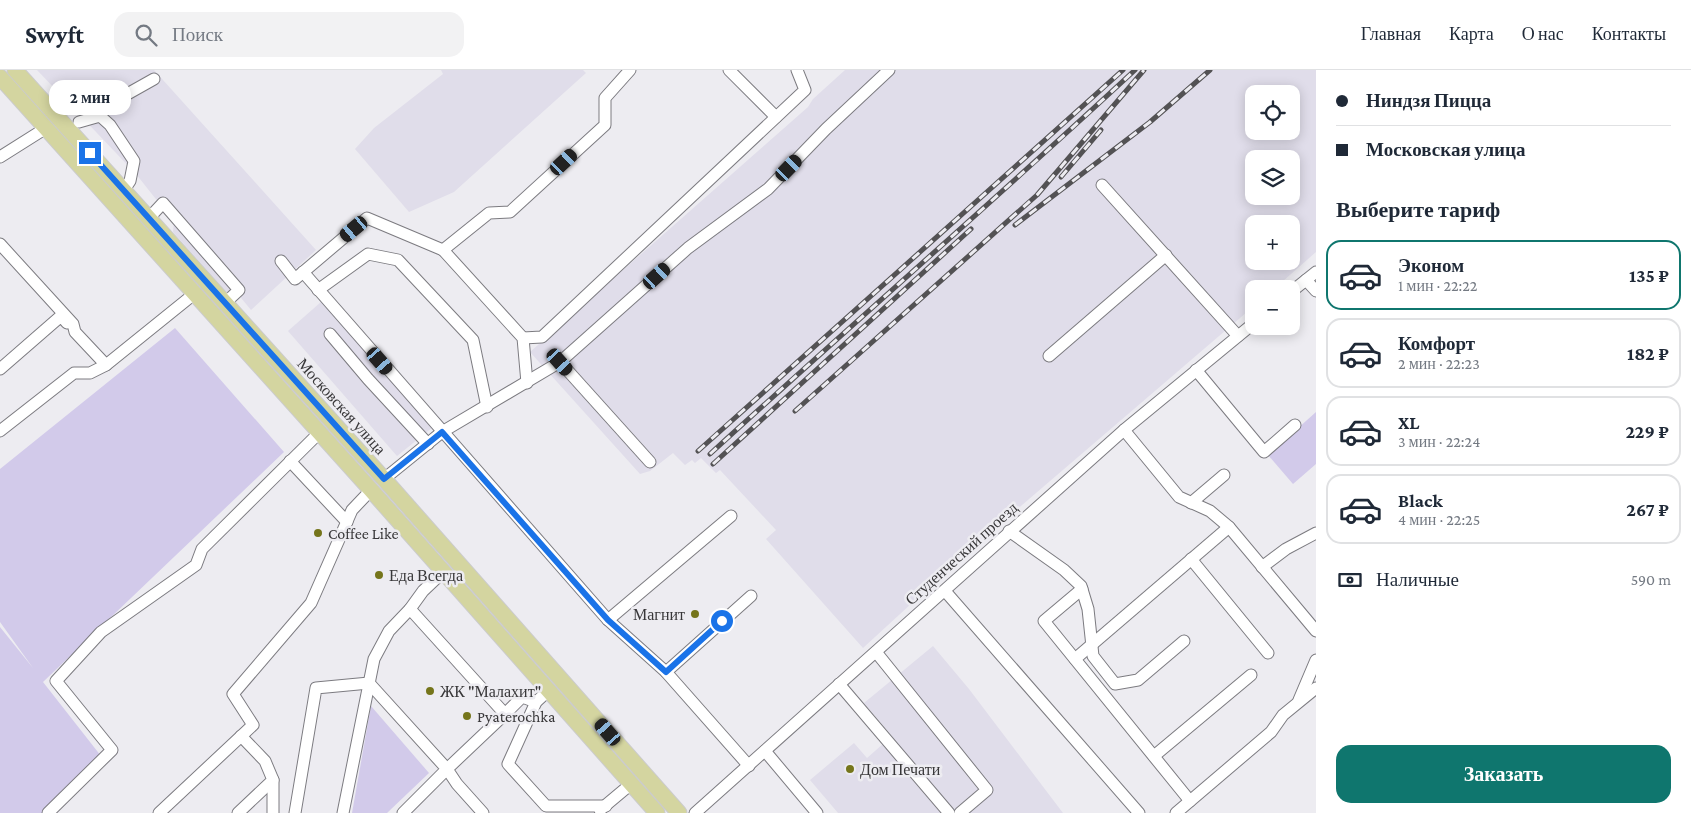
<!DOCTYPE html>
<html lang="ru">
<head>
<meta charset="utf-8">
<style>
  :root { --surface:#fff; --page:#f2f2f3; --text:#1f2937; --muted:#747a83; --line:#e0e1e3; --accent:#0f766e }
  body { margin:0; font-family:"Crimson Pro",serif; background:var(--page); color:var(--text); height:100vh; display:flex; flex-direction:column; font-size:19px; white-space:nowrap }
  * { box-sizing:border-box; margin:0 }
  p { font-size:16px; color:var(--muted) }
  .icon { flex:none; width:28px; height:28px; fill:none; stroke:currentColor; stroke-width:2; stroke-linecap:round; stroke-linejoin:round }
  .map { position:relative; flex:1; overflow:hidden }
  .drawer { display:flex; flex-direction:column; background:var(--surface); width:375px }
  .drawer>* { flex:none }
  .hud { display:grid; align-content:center; height:110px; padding:0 20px; background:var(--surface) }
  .controls { position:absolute; left:1245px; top:15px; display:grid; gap:10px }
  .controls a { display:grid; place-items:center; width:55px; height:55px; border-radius:10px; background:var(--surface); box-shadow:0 2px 12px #0003; font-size:25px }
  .end { position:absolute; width:22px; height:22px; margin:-11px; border:6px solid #1a73e8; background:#fff; box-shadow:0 0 0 2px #fff }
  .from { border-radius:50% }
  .bubble { position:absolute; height:35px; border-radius:15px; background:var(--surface); box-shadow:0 2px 12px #0003; font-size:16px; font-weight:700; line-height:35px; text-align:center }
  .car { position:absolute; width:15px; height:30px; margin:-15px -8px; border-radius:6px; box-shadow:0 0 4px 1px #0007; background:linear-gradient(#222 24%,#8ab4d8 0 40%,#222 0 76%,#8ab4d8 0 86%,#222 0) }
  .hud b { display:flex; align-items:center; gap:18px; height:48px; font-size:19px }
  .hud b+b { border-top:1px solid var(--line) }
  .hud i { width:12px; height:12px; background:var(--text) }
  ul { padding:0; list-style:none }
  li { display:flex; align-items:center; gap:15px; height:70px; margin:0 10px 8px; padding:0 10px; border:2px solid var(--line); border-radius:15px }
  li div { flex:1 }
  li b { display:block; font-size:19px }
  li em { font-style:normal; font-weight:700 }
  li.on { border-color:var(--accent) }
  li>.icon { width:45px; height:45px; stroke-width:1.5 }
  h2 { padding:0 20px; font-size:22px; line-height:60px }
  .pay { display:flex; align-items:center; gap:12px; height:55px; padding:0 20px; font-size:19px }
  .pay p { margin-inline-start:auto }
  .button { display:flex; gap:10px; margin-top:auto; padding:10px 20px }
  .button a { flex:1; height:58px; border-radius:15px; background:var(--accent); color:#fff; font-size:20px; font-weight:700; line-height:58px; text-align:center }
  header { display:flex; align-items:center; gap:30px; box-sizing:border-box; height:70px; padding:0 25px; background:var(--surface); border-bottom:1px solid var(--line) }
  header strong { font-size:24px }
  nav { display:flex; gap:28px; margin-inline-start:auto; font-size:18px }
  .search { width:350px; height:45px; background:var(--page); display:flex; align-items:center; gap:12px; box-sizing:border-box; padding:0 18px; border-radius:15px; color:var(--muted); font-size:19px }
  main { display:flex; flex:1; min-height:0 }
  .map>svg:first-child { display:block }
  .built { fill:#e0ddea; fill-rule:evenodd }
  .green { fill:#d2caea }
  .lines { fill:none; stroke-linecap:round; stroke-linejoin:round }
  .minor-casing { stroke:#7c7b80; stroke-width:13 }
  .major-casing { stroke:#cbcbcc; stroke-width:17 }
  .minor { stroke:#fff; stroke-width:11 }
  .major { stroke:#d4d5a0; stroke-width:15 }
  .rail-casing { stroke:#535254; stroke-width:5 }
  .rail { stroke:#edecf1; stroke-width:3; stroke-dasharray:9; stroke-linecap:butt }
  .route { stroke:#1a73e8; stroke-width:6 }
  .poi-dot { fill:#75751b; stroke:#edecf1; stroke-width:2 }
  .labels { text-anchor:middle; stroke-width:5; stroke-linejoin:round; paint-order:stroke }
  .street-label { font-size:16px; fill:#383739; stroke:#edecf1 }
  .poi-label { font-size:16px; fill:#383739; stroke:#edecf1; text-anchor:start }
</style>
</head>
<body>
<header>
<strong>Swyft</strong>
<div class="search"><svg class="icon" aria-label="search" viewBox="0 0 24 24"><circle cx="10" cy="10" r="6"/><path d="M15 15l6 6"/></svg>Поиск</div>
<nav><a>Главная</a><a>Карта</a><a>О нас</a><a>Контакты</a></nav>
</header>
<main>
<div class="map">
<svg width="1316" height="743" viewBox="0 0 1316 743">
  <rect width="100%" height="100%" fill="#edecf1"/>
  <g class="built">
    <path d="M 37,0 L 154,0 L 316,180 L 251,240 L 237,223 L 231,227 L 173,162 L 174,152 L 136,104 Z"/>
    <path d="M 441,0 L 583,0 L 586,3 L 454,122 L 409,142 L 355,79 L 374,58 L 443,4 Z"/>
    <path d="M 845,0 L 1316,0 L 1316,182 L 1274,219 L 1254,219 L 1254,236 L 972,478 L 863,578 L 766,469 L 776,460 L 720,400 L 716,403 L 701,388 L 695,393 L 692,390 L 685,395 L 673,383 L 650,401 L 640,404 L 530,282 L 808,37 L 813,29 ZM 1254,24 L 1291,24 L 1291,61 L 1254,61 ZM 1254,89 L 1291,89 L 1291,126 L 1254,126 ZM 1254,154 L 1291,154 L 1291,191 L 1254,191 Z"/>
    <path d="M 321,232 L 433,357 L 397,386 L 288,261 Z"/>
    <path d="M 933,576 L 969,619 L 1063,743 L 838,743 L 810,710 L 854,673 L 867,688 L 892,666 L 864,633 Z"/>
  </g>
  <g class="green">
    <path d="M 175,258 L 284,382 L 43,612 L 101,686 L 43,743 L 0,743 L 0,557 L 33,598 L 0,552 L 0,399 Z"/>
    <path d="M 1316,342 L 1316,394 L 1293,414 L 1268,385 Z"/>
    <path d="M 371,636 L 429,703 L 387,743 L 352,743 Z"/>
  </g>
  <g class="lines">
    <g class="minor-casing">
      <g id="minor">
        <path d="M 729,0 L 776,47"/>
        <path d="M 90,45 L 154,9"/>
        <path d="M 79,52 L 100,46 L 110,55 L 134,91 L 130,111 L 124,120"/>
        <path d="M 0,87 L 46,58"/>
        <path d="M 1102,115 L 1238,266"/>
        <path d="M 149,148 L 163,133 L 239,220 L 225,233"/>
        <path d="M 0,174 L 73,254 L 75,262 L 106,295"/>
        <path d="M 281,191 L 295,209 L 367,148 L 443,180"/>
        <path d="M 303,202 L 608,550 L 666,602"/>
        <path d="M 1306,210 L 1316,221"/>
        <path d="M 318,220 L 368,184 L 398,190 L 473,270 L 487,337"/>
        <path d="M 1291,222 L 1316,202"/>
        <path d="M 330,264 L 368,309 L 428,374"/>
        <path d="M 523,268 L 542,267 L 805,20 L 797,0"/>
        <path d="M 1049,286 L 1166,185"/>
        <path d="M 560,292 L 650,392"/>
        <path d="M 0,299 L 61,246 L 67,253"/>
        <path d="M 1196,300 L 1264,382 L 1295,355"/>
        <path d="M 527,313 L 523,268 L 443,180 L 489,143 L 510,142 L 605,55 L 605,28 L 630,0"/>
        <path d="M 1124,360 L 1179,427 L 1210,441 L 1229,457 L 1316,561"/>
        <path d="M 0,361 L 74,303 L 90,303 L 106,295 L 194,224"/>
        <path d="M 290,391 L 347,452"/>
        <path d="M 384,409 L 442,362 L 560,292 L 688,178 L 768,119 L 826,59 L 889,0"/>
        <path d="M 1191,433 L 1224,405"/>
        <path d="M 1009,461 L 1064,500 L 1081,516 L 1088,539 L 1093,586 L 1115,614 L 1138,610 L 1184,571"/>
        <path d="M 1191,489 L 1268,583"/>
        <path d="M 1262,497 L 1286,479 L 1316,463"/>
        <path d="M 1082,519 L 1044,551 L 1190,731"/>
        <path d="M 945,521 L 1139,743"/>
        <path d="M 410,539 L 423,521 L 443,502"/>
        <path d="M 608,550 L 731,446"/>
        <path d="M 876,582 L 987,720 L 960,743"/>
        <path d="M 1075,589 L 1229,457"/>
        <path d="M 839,614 L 949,743"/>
        <path d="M 549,620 L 536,632 L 508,694 L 546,736 L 606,736"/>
        <path d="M 1299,630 L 1316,590"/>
        <path d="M 505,644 L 522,627 L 536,632"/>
        <path d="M 765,681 L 817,743"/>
        <path d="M 1154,686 L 1251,605"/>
        <path d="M 749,696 L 666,602 L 751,526"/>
        <path d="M 273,710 L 273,743"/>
        <path d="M 600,740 L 631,714"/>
        <path d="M 48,743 L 112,680 L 56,611 L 101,562 L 196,495 L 202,479 L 319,363"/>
        <path d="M 159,743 L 253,655 L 233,624 L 311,533 L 352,440 L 371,420"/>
        <path d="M 238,743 L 273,710 L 265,691 L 241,666"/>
        <path d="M 295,743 L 316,618 L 369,613 L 447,699 L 403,743"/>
        <path d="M 343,743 L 374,589 L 389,561 L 410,539 L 505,644 L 447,699 L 457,714 L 483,743"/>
        <path d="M 695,743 L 1124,360 L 1254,253"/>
        <path d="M 1176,743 L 1271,662 L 1283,645 L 1316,618"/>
      </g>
    </g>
    <g class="major-casing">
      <g id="major">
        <path d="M 15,0 L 384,409 L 679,743"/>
        <path d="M 0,7 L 371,420 L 657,743"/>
      </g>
    </g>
    <use href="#minor" class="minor"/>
    <use href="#major" class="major"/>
    <g class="rail-casing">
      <g id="rail">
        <path d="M 1061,107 L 1101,60"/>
        <path d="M 1015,155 L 1150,52 L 1210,0"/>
        <path d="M 795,341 L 1037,125 L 1144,0"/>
        <path d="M 698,381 L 1123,0"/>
        <path d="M 710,384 C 851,255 995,130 1135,0"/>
        <path d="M 713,394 L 971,159"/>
      </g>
    </g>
    <use href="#rail" class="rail"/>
  </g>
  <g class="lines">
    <path class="route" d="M 90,83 L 384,409 L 442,362 L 608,550 L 666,602 L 722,551"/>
  </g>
  <g class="poi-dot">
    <circle cx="318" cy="463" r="5"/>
    <circle cx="379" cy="505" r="5"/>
    <circle cx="695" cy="544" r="5"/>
    <circle cx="430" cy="621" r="5"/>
    <circle cx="467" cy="646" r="5"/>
    <circle cx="850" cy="699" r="5"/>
  </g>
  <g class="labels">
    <g class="street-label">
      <text transform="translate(342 336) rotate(48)" y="6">Московская улица</text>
      <text transform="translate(961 483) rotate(-42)" y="6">Студенческий проезд</text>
    </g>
    <g class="poi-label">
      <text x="328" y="469">Coffee Like</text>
      <text x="389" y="511">Еда Всегда</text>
      <text x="685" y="550" text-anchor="end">Магнит</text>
      <text x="440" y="627">ЖК "Малахит"</text>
      <text x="477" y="652">Pyaterochka</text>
      <text x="860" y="705">Дом Печати</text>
    </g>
  </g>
</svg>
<div class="controls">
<a><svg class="icon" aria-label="locate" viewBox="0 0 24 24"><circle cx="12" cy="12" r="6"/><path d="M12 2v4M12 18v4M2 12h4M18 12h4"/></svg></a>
<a><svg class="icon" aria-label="layers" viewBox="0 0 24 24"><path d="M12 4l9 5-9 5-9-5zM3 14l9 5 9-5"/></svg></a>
<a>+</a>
<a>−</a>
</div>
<i class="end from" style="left:722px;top:551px"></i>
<i class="end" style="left:90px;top:83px"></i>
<div class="bubble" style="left:49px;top:10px;width:82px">2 мин</div>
<i class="car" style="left:564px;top:92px;rotate:47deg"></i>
<i class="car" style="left:789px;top:98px;rotate:44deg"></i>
<i class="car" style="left:354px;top:159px;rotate:230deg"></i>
<i class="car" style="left:657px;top:206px;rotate:48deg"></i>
<i class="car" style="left:380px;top:291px;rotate:139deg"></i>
<i class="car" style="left:560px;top:292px;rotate:138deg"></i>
<i class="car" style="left:608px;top:662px;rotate:319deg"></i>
</div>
<section class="drawer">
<div class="hud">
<b><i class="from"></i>Ниндзя Пицца</b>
<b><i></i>Московская улица</b>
</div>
<h2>Выберите тариф</h2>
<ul>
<li class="on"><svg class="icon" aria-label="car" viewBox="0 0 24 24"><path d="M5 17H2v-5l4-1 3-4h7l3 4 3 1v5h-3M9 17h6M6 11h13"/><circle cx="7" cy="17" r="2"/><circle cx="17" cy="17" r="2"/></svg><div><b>Эконом</b><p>1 мин · 22:22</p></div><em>135 ₽</em></li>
<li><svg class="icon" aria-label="car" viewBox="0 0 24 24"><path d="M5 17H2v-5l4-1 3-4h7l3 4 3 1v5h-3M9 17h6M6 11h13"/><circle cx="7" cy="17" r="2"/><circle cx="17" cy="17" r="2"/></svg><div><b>Комфорт</b><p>2 мин · 22:23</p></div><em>182 ₽</em></li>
<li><svg class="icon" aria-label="car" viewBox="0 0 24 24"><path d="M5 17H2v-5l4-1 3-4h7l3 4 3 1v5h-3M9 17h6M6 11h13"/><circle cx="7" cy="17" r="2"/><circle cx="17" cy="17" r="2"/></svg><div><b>XL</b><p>3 мин · 22:24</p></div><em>229 ₽</em></li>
<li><svg class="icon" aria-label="car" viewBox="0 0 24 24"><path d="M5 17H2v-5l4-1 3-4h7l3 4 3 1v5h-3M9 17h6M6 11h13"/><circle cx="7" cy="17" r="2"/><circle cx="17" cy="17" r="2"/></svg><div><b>Black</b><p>4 мин · 22:25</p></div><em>267 ₽</em></li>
</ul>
<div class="pay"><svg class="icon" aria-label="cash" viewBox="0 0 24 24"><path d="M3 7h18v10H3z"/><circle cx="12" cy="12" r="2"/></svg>Наличные<p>590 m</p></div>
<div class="button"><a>Заказать</a></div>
</section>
</main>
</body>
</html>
